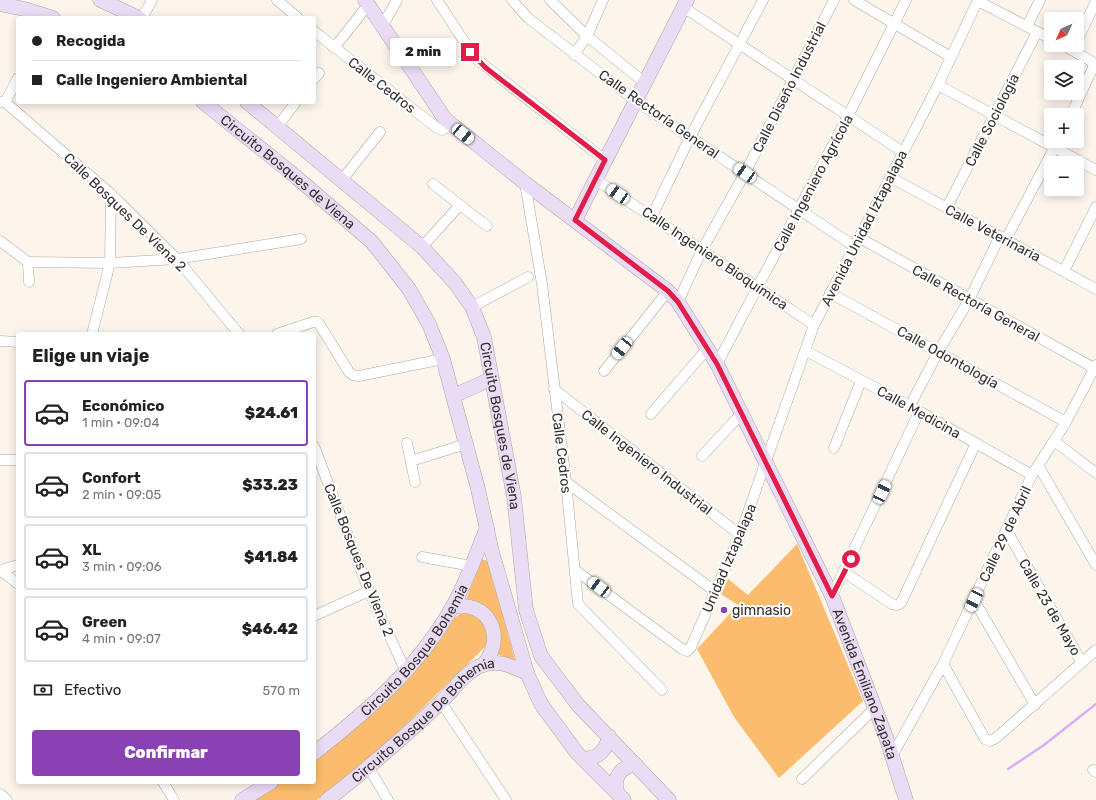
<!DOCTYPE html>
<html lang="es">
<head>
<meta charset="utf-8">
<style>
  :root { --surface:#fff; --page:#f6f6f6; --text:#222; --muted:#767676; --line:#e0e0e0; --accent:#8a41b4 }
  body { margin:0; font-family:Rubik,sans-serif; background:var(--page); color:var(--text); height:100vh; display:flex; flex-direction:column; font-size:15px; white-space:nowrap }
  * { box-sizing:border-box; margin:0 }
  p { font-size:13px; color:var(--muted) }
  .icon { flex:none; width:22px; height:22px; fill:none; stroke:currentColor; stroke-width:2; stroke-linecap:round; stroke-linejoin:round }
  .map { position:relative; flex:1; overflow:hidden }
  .details { position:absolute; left:16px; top:332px; width:300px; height:452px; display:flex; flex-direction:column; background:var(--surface); border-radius:4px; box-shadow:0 2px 10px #0003 }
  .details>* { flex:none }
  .banner { position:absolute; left:16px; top:16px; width:300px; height:88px; border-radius:4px; box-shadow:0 2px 10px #0003; display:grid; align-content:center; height:88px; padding:0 16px; background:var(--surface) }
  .needle { width:26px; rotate:225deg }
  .fabs { position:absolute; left:1044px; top:12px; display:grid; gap:8px }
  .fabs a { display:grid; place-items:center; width:40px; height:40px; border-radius:4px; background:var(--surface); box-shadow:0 2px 10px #0003; font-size:20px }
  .end { position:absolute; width:18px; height:18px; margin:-9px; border:5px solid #e11d48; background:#fff; box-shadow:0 0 0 2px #fff }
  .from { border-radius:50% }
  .bubble { position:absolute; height:28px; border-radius:4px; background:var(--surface); box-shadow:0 2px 10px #0003; font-size:13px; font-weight:800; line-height:28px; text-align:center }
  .car { position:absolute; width:12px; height:24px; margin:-12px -6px; border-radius:5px; box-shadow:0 0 3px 1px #0007; background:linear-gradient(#fff 24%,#345 0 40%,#fff 0 76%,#345 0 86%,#fff 0) }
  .banner b { display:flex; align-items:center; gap:14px; height:38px; font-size:15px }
  .banner b+b { border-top:1px solid var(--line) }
  .banner i { width:10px; height:10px; background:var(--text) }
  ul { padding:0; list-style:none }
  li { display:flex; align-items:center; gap:12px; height:66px; margin:0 8px 6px; padding:0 8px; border:2px solid var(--line); border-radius:4px }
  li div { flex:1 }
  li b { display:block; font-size:15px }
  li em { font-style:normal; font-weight:800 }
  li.on { border-color:var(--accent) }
  li>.icon { width:36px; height:36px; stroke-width:1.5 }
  h2 { padding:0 16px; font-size:18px; line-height:48px }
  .pay { display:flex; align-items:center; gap:10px; height:44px; padding:0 16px; font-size:15px }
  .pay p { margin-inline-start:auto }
  .primary-button { display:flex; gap:8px; margin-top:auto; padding:8px 16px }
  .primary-button a { flex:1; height:46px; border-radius:4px; background:var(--accent); color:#fff; font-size:16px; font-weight:800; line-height:46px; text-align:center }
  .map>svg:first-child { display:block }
  .green { fill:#fbbc6d }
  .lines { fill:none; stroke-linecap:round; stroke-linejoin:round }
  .stream { stroke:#dbabfd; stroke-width:2.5 }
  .street-casing { stroke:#aea8a0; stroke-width:11 }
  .secondary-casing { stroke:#aea8a0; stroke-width:15 }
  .street { stroke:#fff; stroke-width:10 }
  .secondary { stroke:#ebdcf5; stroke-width:14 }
  .route { stroke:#e11d48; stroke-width:5 }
  .poi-dot { fill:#8a41b4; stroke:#fff; stroke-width:1.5 }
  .labels { text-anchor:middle; stroke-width:4; stroke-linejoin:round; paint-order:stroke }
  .street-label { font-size:14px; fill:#33302d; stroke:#fff }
  .poi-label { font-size:14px; fill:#33302d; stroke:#fff; text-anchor:start }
</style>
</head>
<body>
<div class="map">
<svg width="1096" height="800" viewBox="0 0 1096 800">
  <rect width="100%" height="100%" fill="#fcf5ec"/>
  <g class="green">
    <path d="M 797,544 L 863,701 L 779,778 L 734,717 L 697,649 L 738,605 L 721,594 L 728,579 L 748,595 Z"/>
    <path d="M 482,559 L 488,561 L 515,660 L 493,653 L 499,631 L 493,614 L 480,603 L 465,602 Z"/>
    <path d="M 468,613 L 485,621 L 489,636 L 485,647 L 386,744 L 317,800 L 253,800 L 279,782 L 314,782 L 314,757 L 447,623 L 460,614 Z"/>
  </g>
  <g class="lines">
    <path class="stream" d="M 1008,769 L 1044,745 L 1096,704"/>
    <g class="street-casing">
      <g id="street">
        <path d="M 277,0 L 298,18"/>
        <path d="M 437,0 L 475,58 L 605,160"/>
        <path d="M 512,0 L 528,18 L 636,101 L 854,246"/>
        <path d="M 550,0 L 587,36 L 645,83"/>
        <path d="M 854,0 L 951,57"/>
        <path d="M 978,1 L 1051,39"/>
        <path d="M 683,7 L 903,152"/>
        <path d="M 142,18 L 152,0"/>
        <path d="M 383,25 L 397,0"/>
        <path d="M 1027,26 L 1040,0"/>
        <path d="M 314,31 L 437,128 L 442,130 L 451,124"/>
        <path d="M 1077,41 L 1096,1"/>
        <path d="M 1063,45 L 1096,64"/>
        <path d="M 334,48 L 368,5"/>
        <path d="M 574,55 L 587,36 L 603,0"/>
        <path d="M 314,79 L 319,73"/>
        <path d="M 938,85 L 1096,170"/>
        <path d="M 0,102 L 5,102 L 111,194 L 177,259 L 239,334"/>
        <path d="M 5,102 L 18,78"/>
        <path d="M 1071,115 L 1095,63"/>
        <path d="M 277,127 L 296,102"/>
        <path d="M 890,177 L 1096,289"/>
        <path d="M 595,179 L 814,325"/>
        <path d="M 341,181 L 380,132"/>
        <path d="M 525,183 L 542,284 L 566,482 L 578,604 L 662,690"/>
        <path d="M 433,184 L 487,226"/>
        <path d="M 947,207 L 1037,32"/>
        <path d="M 652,216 L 690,137 L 763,0"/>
        <path d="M 858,237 L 1094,368"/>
        <path d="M 1006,239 L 1058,141"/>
        <path d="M 0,241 L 28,262 L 29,282"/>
        <path d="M 422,247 L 460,205"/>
        <path d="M 28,262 L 110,263 L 177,259 L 301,239"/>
        <path d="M 1064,271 L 1096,207"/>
        <path d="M 830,293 L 1066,422"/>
        <path d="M 678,302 L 702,250 L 745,173 L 834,0"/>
        <path d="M 472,307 L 528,277"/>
        <path d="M 92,334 L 110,263 L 111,194"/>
        <path d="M 277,334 L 313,322 L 318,322 L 349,372 L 353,375 L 359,376 L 443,359"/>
        <path d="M 0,341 L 18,342"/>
        <path d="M 806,351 L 910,406 L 1032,475"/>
        <path d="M 717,364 L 848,116 L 906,0"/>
        <path d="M 604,371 L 668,291"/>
        <path d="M 554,389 L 740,535"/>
        <path d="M 910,406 L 938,352 L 969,300 L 1000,236"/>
        <path d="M 651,414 L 707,349"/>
        <path d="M 1054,441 L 1096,473"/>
        <path d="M 407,443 L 415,482"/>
        <path d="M 314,446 L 369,591 L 406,672"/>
        <path d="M 834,448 L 861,381"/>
        <path d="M 702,456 L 741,414"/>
        <path d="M 0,460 L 18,460"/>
        <path d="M 411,461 L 466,444"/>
        <path d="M 1038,465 L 1096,565"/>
        <path d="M 566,482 L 716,592"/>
        <path d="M 1007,531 L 1082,663"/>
        <path d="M 422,557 L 472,566"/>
        <path d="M 0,570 L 18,584"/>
        <path d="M 0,570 L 18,565"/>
        <path d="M 575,570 L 682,649 L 687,651 L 691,647 L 740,535 L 814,325 L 938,85 L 978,0"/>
        <path d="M 844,572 L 892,604 L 897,605 L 901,603 L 976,443"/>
        <path d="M 832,596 L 919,412"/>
        <path d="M 974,600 L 1035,705"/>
        <path d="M 314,616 L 369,591"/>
        <path d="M 943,664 L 985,739 L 990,741 L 996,738 L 1096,650"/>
        <path d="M 441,702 L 506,800"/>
        <path d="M 892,756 L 943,664 L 1032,475 L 1066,422 L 1096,365"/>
        <path d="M 369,768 L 388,800"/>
        <path d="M 1093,770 L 1096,772"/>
        <path d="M 802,779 L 874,709"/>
        <path d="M 163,782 L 174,800"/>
        <path d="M 0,794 L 7,800"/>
      </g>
    </g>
    <g class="secondary-casing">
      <g id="secondary">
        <path d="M 100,0 L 139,18"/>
        <path id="s1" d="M 365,0 L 445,119 L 525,183 L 668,291 L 678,302 L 717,364 L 832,596 L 886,737 L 906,800"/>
        <path d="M 0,4 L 24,9 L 53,18"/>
        <path id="s2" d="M 203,102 L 289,171 L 372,242 L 409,289 L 429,324 L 443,359 L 478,489 L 492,552 L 527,673 L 541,704 L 577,753 L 624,800"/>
        <path id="s3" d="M 247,102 L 422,247 L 455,283 L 472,307 L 484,337 L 514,497 L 526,610 L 541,656 L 578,705 L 669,800"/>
        <path d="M 575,220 L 687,0"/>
        <path d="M 453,396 L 491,379"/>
        <path d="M 452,607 C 489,599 507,638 483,665"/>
        <path id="s4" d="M 314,753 C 369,710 418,668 453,606 C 467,581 476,554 487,528"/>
        <path d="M 583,759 C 599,758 606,751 609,736"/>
        <path d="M 618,794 C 612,779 620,766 636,765"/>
        <path d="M 242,800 L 271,782"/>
        <path id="s5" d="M 327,800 C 367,770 404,737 440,703 C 453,691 466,670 483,665 C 499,659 513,667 527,673"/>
      </g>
    </g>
    <use href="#street" class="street"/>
    <use href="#secondary" class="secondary"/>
  </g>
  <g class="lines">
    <path class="route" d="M 470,52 L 486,68 L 605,160 L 575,220 L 668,291 L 678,302 L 717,364 L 832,596 L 851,559"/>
  </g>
  <circle class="poi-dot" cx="724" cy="610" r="4"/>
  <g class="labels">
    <g class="street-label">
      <text transform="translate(382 85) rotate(38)" y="5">Calle Cedros</text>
      <text transform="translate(789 87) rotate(-63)" y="5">Calle Diseño Industrial</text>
      <text transform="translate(659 114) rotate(35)" y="5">Calle Rectoría General</text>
      <text transform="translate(992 120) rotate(-63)" y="5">Calle Sociología</text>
      <text dy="5" stroke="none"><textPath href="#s2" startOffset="110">Circuito Bosques de Viena</textPath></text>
      <text transform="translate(813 183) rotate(-62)" y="5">Calle Ingeniero Agrícola</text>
      <text transform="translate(125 212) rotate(44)" y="5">Calle Bosques De Viena 2</text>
      <text transform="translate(864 228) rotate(-63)" y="5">Avenida Unidad Iztapalapa</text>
      <text transform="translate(993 233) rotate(28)" y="5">Calle Veterinaria</text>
      <text transform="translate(715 258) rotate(34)" y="5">Calle Ingeniero Bioquímica</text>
      <text transform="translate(976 303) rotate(29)" y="5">Calle Rectoría General</text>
      <text transform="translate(948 357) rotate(29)" y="5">Calle Odontología</text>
      <text transform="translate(919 412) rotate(29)" y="5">Calle Medicina</text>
      <text dy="5" stroke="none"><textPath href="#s3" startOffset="428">Circuito Bosques de Viena</textPath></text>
      <text transform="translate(562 453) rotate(83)" y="5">Calle Cedros</text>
      <text transform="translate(647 462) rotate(38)" y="5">Calle Ingeniero Industrial</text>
      <text transform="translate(1005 534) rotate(-65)" y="5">Calle 29 de Abril</text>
      <text transform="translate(729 558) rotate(-67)" y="5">Unidad Iztapalapa</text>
      <text transform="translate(359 560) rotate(68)" y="5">Calle Bosques De Viena 2</text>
      <text transform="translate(1050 607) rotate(60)" y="5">Calle 23 de Mayo</text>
      <text dy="5" stroke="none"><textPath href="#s4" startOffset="145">Circuito Bosque Bohemia</textPath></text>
      <text dy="5" stroke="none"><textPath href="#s1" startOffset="866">Avenida Emiliano Zapata</textPath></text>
      <text dy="5" stroke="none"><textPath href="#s5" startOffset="126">Circuito Bosque De Bohemia</textPath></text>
    </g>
    <g class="poi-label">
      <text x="732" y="615">gimnasio</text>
    </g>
  </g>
</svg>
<div class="fabs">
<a><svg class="needle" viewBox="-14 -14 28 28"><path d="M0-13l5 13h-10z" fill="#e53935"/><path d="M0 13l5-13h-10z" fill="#767676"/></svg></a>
<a><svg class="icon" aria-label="layers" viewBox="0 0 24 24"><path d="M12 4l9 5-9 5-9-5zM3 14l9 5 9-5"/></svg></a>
<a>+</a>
<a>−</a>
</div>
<i class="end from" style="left:851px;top:559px"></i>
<i class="end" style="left:470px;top:52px"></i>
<div class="bubble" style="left:390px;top:38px;width:66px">2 min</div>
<i class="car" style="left:463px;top:134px;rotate:129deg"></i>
<i class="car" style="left:745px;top:173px;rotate:304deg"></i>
<i class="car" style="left:618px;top:194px;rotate:304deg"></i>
<i class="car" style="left:622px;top:348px;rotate:219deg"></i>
<i class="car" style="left:882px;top:492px;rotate:25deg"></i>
<i class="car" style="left:599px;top:587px;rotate:307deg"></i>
<i class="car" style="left:974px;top:600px;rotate:206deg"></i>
<div class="banner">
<b><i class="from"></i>Recogida</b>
<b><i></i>Calle Ingeniero Ambiental</b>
</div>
<section class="details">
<h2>Elige un viaje</h2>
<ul>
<li class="on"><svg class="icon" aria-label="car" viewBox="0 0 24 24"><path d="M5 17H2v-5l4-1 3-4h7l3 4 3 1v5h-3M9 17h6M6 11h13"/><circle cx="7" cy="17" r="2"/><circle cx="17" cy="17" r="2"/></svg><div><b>Económico</b><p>1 min · 09:04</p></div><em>$24.61</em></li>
<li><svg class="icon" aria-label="car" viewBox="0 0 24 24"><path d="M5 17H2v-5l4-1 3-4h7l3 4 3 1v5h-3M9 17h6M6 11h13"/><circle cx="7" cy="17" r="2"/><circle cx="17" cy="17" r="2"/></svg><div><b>Confort</b><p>2 min · 09:05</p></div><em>$33.23</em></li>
<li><svg class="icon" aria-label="car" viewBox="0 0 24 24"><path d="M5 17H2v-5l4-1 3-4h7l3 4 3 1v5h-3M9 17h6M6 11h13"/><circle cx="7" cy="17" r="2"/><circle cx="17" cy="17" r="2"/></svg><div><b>XL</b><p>3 min · 09:06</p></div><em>$41.84</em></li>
<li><svg class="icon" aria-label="car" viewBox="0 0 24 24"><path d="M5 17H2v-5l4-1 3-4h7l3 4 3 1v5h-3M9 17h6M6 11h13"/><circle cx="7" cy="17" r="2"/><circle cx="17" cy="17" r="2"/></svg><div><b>Green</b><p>4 min · 09:07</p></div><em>$46.42</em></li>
</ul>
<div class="pay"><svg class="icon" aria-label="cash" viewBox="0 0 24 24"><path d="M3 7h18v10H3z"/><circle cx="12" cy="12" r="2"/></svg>Efectivo<p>570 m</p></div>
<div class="primary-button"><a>Confirmar</a></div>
</section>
</div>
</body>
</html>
